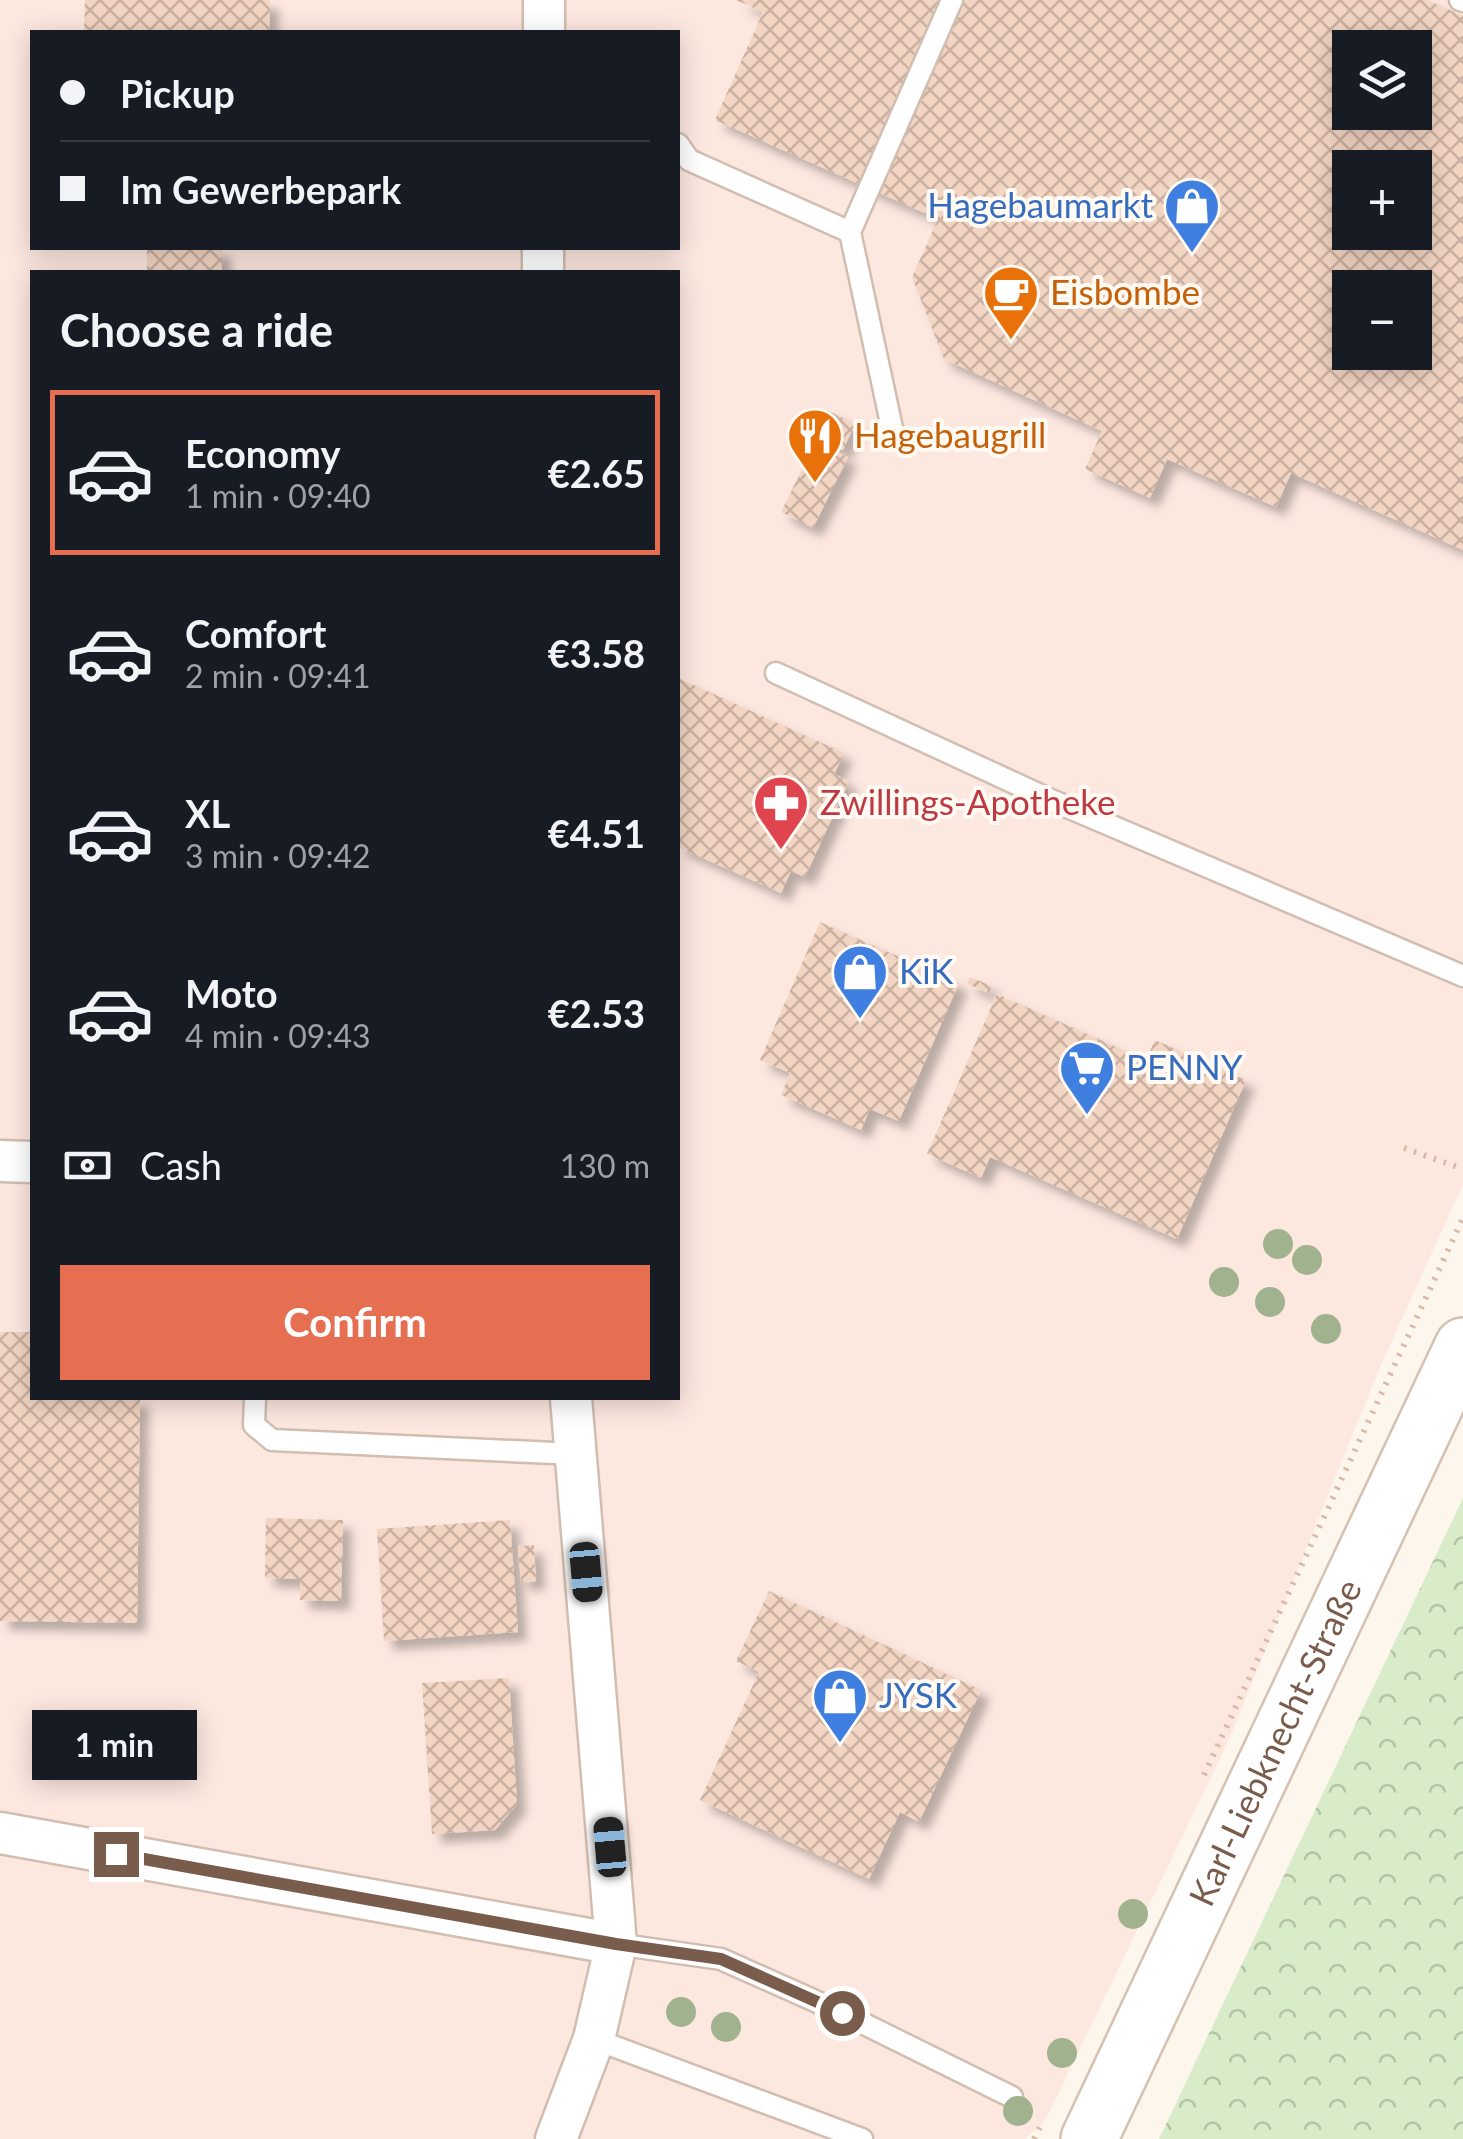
<!DOCTYPE html>
<html lang="en">
<head>
<meta charset="utf-8">
<style>
  :root { --surface:#171b24; --page:#20242c; --text:#f1f3f6; --muted:#9ea1a6; --line:#363941; --accent:#e76f51 }
  body { margin:0; font-family:Lato,sans-serif; background:var(--page); color:var(--text); height:100vh; display:flex; flex-direction:column; font-size:38px; white-space:nowrap }
  * { box-sizing:border-box; margin:0 }
  p { font-size:32px; color:var(--muted) }
  .icon { flex:none; width:55px; height:55px; fill:none; stroke:currentColor; stroke-width:2; stroke-linecap:round; stroke-linejoin:round }
  .map { position:relative; flex:1; overflow:hidden }
  .drawer { position:absolute; left:30px; top:270px; width:650px; height:1130px; display:flex; flex-direction:column; background:var(--surface); border-radius:0px; box-shadow:0 5px 25px #0003 }
  .drawer>* { flex:none }
  .guide { position:absolute; left:30px; top:30px; width:650px; height:220px; border-radius:0px; box-shadow:0 5px 25px #0003; display:grid; align-content:center; height:220px; padding:0 30px; background:var(--surface) }
  .fabs { position:absolute; left:1332px; top:30px; display:grid; gap:20px }
  .fabs a { display:grid; place-items:center; width:100px; height:100px; border-radius:0px; background:var(--surface); box-shadow:0 5px 25px #0003; font-size:50px }
  .end { position:absolute; width:45px; height:45px; margin:-22px; border:12px solid #7a5c4d; background:#fff; box-shadow:0 0 0 5px #fff }
  .from { border-radius:50% }
  .bubble { position:absolute; height:70px; border-radius:0px; background:var(--surface); box-shadow:0 5px 25px #0003; font-size:32px; font-weight:700; line-height:70px; text-align:center }
  .car { position:absolute; width:30px; height:60px; margin:-30px -15px; border-radius:12px; box-shadow:0 0 8px 2px #0007; background:linear-gradient(#222 24%,#8ab4d8 0 40%,#222 0 76%,#8ab4d8 0 86%,#222 0) }
  .guide b { display:flex; align-items:center; gap:35px; height:95px; font-size:38px }
  .guide b+b { border-top:2px solid var(--line) }
  .guide i { width:25px; height:25px; background:var(--text) }
  ul { padding:0; list-style:none }
  li { display:flex; align-items:center; gap:30px; height:165px; margin:0 20px 15px; padding:0 10px; border:5px solid transparent; border-radius:0px }
  li div { flex:1 }
  li b { display:block; font-size:38px }
  li em { font-style:normal; font-weight:700 }
  li.selected { border-color:var(--accent) }
  li>.icon { width:90px; height:90px; stroke-width:1.5 }
  h2 { padding:0 30px; font-size:45px; line-height:120px }
  .pay { display:flex; align-items:center; gap:25px; height:110px; padding:0 30px; font-size:38px }
  .pay p { margin-inline-start:auto }
  .button { display:flex; gap:20px; margin-top:auto; padding:20px 30px }
  .button a { flex:1; height:115px; border-radius:0px; background:var(--accent); color:#fff; font-size:40px; font-weight:700; line-height:115px; text-align:center }
  .map>svg:first-child { display:block }
  .commercial { fill:#fde8e0; fill-rule:evenodd }
  .forest { fill:url(#forest-crowns) }
  .building { fill:url(#building-cross-hatch); fill-rule:evenodd; filter:url(#shadow) }
  .lines { fill:none; stroke-linecap:round; stroke-linejoin:round }
  .lane-casing { stroke:#d1beb0; stroke-width:25 }
  .street-casing { stroke:#d1beb0; stroke-width:45 }
  .secondary-casing { stroke:#d6c0b0; stroke-width:60 }
  .path { stroke:#d9b8a5; stroke-width:6; stroke-dasharray:2.5 8; stroke-linecap:butt }
  .lane { stroke:#fff; stroke-width:20 }
  .street { stroke:#fff; stroke-width:40 }
  .secondary { stroke:#fff; stroke-width:55 }
  .tree { fill:#a0b28e }
  .route { stroke:#7a5c4d; stroke-width:12 }
  .labels { text-anchor:middle; stroke-width:8; stroke-linejoin:round; paint-order:stroke }
  .shop-label { font-size:35px; fill:#366cbe; stroke:#fffaf3; text-anchor:start }
  .food-label { font-size:35px; fill:#c56008; stroke:#fffaf3; text-anchor:start }
  .health-label { font-size:35px; fill:#be3a42; stroke:#fffaf3; text-anchor:start }
  .street-label { font-size:35px; fill:#7a5c4d; stroke:#fffaf3 }
</style>
</head>
<body>
<div class="map">
<svg width="1463" height="2139" viewBox="0 0 1463 2139">
  <defs>
    <pattern id="forest-crowns" width="20" height="18" patternUnits="userSpaceOnUse" patternTransform="scale(2.5)"><rect width="20" height="18" fill="#d8ecc9"/><path d="M2 6a3 3 0 1 1 6 0M12 15a3 3 0 1 1 6 0" fill="none" stroke="#b4c2a5"/></pattern>
    <pattern id="building-cross-hatch" width="8" height="8" patternUnits="userSpaceOnUse" patternTransform="scale(2.5)"><rect width="8" height="8" fill="#f3d5c3"/><path d="M0 0l8 8M0 8l8-8" fill="none" stroke="#cab0a1"/></pattern>
    <filter id="shadow"><feDropShadow dx="9" dy="9" stdDeviation="5" flood-color="#0004"/></filter>
  </defs>
  <rect width="100%" height="100%" fill="#fdf6ec"/>
  <path class="commercial" d="M 0,0 L 1463,0 L 1463,1184 L 1380,1367 L 1228,1742 L 1045,2121 L 1025,2139 L 0,2139 ZM 32,32 L 678,32 L 678,248 L 32,248 ZM 1350,48 L 1415,48 L 1415,112 L 1350,112 ZM 1350,168 L 1415,168 L 1415,232 L 1350,232 ZM 32,272 L 678,272 L 678,1398 L 32,1398 ZM 1350,288 L 1415,288 L 1415,352 L 1350,352 Z"/>
  <path class="forest" d="M 1463,1498 L 1463,2139 L 1159,2139 Z"/>
  <g class="building">
    <path d="M 85,0 L 270,0 L 269,32 L 84,32 Z"/>
    <path d="M 736,0 L 1428,0 L 1463,16 L 1463,550 L 1291,473 L 1276,507 L 1167,459 L 1150,498 L 1085,469 L 1102,431 L 944,359 L 912,277 L 938,219 L 715,120 L 763,12 ZM 1350,48 L 1415,48 L 1415,112 L 1350,112 ZM 1350,168 L 1415,168 L 1415,232 L 1350,232 ZM 1350,288 L 1415,288 L 1415,352 L 1350,352 Z"/>
    <rect x="147" y="248" width="75" height="24"/>
    <path d="M 827,410 L 855,424 L 843,450 L 814,436 Z"/>
    <path d="M 816,441 L 848,457 L 813,528 L 781,512 Z"/>
    <path d="M 678,678 L 844,753 L 834,774 L 849,781 L 805,877 L 791,871 L 781,893 L 678,847 Z"/>
    <path d="M 820,922 L 959,983 L 899,1121 L 870,1109 L 861,1130 L 781,1095 L 790,1073 L 760,1060 Z"/>
    <path d="M 970,977 L 992,986 L 989,993 L 967,984 Z"/>
    <path d="M 997,994 L 1146,1060 L 1155,1040 L 1246,1080 L 1177,1239 L 990,1157 L 981,1178 L 927,1154 Z"/>
    <path d="M 0,1332 L 32,1332 L 32,1398 L 140,1398 L 137,1623 L 0,1621 Z"/>
    <path d="M 266,1518 L 343,1520 L 341,1601 L 300,1600 L 300,1579 L 265,1578 Z"/>
    <path d="M 510,1520 L 518,1632 L 384,1641 L 377,1529 Z"/>
    <path d="M 534,1545 L 536,1581 L 521,1582 L 518,1546 Z"/>
    <path d="M 769,1591 L 981,1690 L 919,1822 L 900,1812 L 869,1879 L 700,1800 L 759,1672 L 736,1661 Z"/>
    <path d="M 509,1678 L 517,1804 L 495,1830 L 432,1834 L 422,1683 Z"/>
  </g>
  <g class="lines">
    <g class="lane-casing">
      <g id="lane">
        <path d="M 1460,0 L 1463,1"/>
        <path d="M 678,144 L 689,160 L 850,232 L 952,0"/>
        <path d="M 850,232 L 892,428"/>
        <path d="M 776,673 L 1051,800 L 1463,976"/>
        <path d="M 255,1398 L 254,1425 L 272,1440 L 576,1454"/>
        <path d="M 616,1944 L 721,1959 L 842,2013 L 1012,2097"/>
        <path d="M 594,2039 L 862,2139"/>
      </g>
    </g>
    <g class="street-casing">
      <g id="street">
        <path d="M 544,32 L 544,0"/>
        <path d="M 543,272 L 543,248"/>
        <path d="M 0,1161 L 32,1162"/>
        <path d="M 0,1833 L 616,1944"/>
        <path d="M 556,2139 L 594,2039 L 616,1944 L 571,1398"/>
      </g>
    </g>
    <g class="secondary-casing">
      <g id="secondary">
        <path id="s1" d="M 1089,2139 L 1463,1346"/>
      </g>
    </g>
    <g class="path">
      <path d="M 1404,1148 L 1463,1169"/>
      <path d="M 1204,1775 L 1463,1218"/>
      <path d="M 1034,2139 L 1043,2121"/>
    </g>
    <use href="#lane" class="lane"/>
    <use href="#street" class="street"/>
    <use href="#secondary" class="secondary"/>
  </g>
  <g class="tree">
    <circle cx="1278" cy="1244" r="15"/>
    <circle cx="1307" cy="1260" r="15"/>
    <circle cx="1224" cy="1282" r="15"/>
    <circle cx="1270" cy="1302" r="15"/>
    <circle cx="1326" cy="1329" r="15"/>
    <circle cx="61" cy="1761" r="15"/>
    <circle cx="1133" cy="1914" r="15"/>
    <circle cx="681" cy="2012" r="15"/>
    <circle cx="726" cy="2027" r="15"/>
    <circle cx="1062" cy="2053" r="15"/>
    <circle cx="1018" cy="2111" r="15"/>
  </g>
  <g class="lines">
    <path class="route" d="M 116,1854 L 616,1944 L 721,1959 L 842,2013"/>
  </g>
  <defs>
    <g id="shop-pin" transform="scale(2.875)"><path d="M0 17L-7.5 6A9.5 9.5 0 1 1 7.5 6Z" fill="#3f7fe0" stroke="#fffaf3"/><path d="M-5-2.5h2.3a2.7 3.5 0 0 1 5.4 0H5L5.5 6h-11ZM-1.5-2.5h3a1.5 2.3 0 0 0-3 0Z" fill="#fff"/></g>
    <g id="cafe-pin" transform="scale(2.875)"><path d="M0 17L-7.5 6A9.5 9.5 0 1 1 7.5 6Z" fill="#e8710a" stroke="#fffaf3"/><path d="M-5.5-4.5H6V0H3Q3 3.5 0 3.5H-2.5Q-5.5 3.5-5.5 0ZM3-3.2v2h1.7v-2ZM-6 4.5H4V6H-6Z" fill="#fff"/></g>
    <g id="restaurant-pin" transform="scale(2.875)"><path d="M0 17L-7.5 6A9.5 9.5 0 1 1 7.5 6Z" fill="#e8710a" stroke="#fffaf3"/><path d="M-5-6h1v4h1v-4h1v4h1v-4h1v5L-1.5 .5V6h-2V.5L-5-1ZM5-6V6H3V1.5H1.5Q1.5-4 5-6Z" fill="#fff"/></g>
    <g id="pharmacy-pin" transform="scale(2.875)"><path d="M0 17L-7.5 6A9.5 9.5 0 1 1 7.5 6Z" fill="#e0444e" stroke="#fffaf3"/><path d="M-2-6h4v4h4v4h-4v4h-4v-4h-4v-4h4Z" fill="#fff"/></g>
    <g id="supermarket-pin" transform="scale(2.875)"><path d="M0 17L-7.5 6A9.5 9.5 0 1 1 7.5 6Z" fill="#3f7fe0" stroke="#fffaf3"/><path d="M-6-5.5h2.5l.6 2H6L4.5 2H-2.5L-4.4-4H-6ZM-1.5 3.2a1.3 1.3 0 1 0 .1 0ZM3 3.2a1.3 1.3 0 1 0 .1 0Z" fill="#fff"/></g>
  </defs>
  <g fill-rule="evenodd">
    <use href="#shop-pin" x="1192" y="206"/>
    <use href="#cafe-pin" x="1011" y="293"/>
    <use href="#restaurant-pin" x="815" y="436"/>
    <use href="#pharmacy-pin" x="781" y="803"/>
    <use href="#shop-pin" x="860" y="972"/>
    <use href="#supermarket-pin" x="1087" y="1068"/>
    <use href="#shop-pin" x="840" y="1696"/>
  </g>
  <g class="labels">
    <g class="shop-label">
      <text x="1153" y="218" text-anchor="end">Hagebaumarkt</text>
      <text x="899" y="984">KiK</text>
      <text x="1126" y="1080">PENNY</text>
      <text x="879" y="1708">JYSK</text>
    </g>
    <g class="food-label">
      <text x="1050" y="305">Eisbombe</text>
      <text x="854" y="448">Hagebaugrill</text>
    </g>
    <g class="health-label">
      <text x="820" y="815">Zwillings-Apotheke</text>
    </g>
    <g class="street-label">
      <text dy="12" stroke="none"><textPath href="#s1" startOffset="438">Karl-Liebknecht-Straße</textPath></text>
    </g>
  </g>
</svg>
<div class="fabs">
<a><svg class="icon" aria-label="layers" viewBox="0 0 24 24"><path d="M12 4l9 5-9 5-9-5zM3 14l9 5 9-5"/></svg></a>
<a>+</a>
<a>−</a>
</div>
<i class="end from" style="left:842px;top:2013px"></i>
<i class="end" style="left:116px;top:1854px"></i>
<div class="bubble" style="left:32px;top:1710px;width:165px">1 min</div>
<i class="car" style="left:586px;top:1572px;rotate:175deg"></i>
<i class="car" style="left:610px;top:1847px;rotate:355deg"></i>
<div class="guide">
<b><i class="from"></i>Pickup</b>
<b><i></i>Im Gewerbepark</b>
</div>
<section class="drawer">
<h2>Choose a ride</h2>
<ul>
<li class="selected"><svg class="icon" aria-label="car" viewBox="0 0 24 24"><path d="M5 17H2v-5l4-1 3-4h7l3 4 3 1v5h-3M9 17h6M6 11h13"/><circle cx="7" cy="17" r="2"/><circle cx="17" cy="17" r="2"/></svg><div><b>Economy</b><p>1 min · 09:40</p></div><em>€2.65</em></li>
<li><svg class="icon" aria-label="car" viewBox="0 0 24 24"><path d="M5 17H2v-5l4-1 3-4h7l3 4 3 1v5h-3M9 17h6M6 11h13"/><circle cx="7" cy="17" r="2"/><circle cx="17" cy="17" r="2"/></svg><div><b>Comfort</b><p>2 min · 09:41</p></div><em>€3.58</em></li>
<li><svg class="icon" aria-label="car" viewBox="0 0 24 24"><path d="M5 17H2v-5l4-1 3-4h7l3 4 3 1v5h-3M9 17h6M6 11h13"/><circle cx="7" cy="17" r="2"/><circle cx="17" cy="17" r="2"/></svg><div><b>XL</b><p>3 min · 09:42</p></div><em>€4.51</em></li>
<li><svg class="icon" aria-label="car" viewBox="0 0 24 24"><path d="M5 17H2v-5l4-1 3-4h7l3 4 3 1v5h-3M9 17h6M6 11h13"/><circle cx="7" cy="17" r="2"/><circle cx="17" cy="17" r="2"/></svg><div><b>Moto</b><p>4 min · 09:43</p></div><em>€2.53</em></li>
</ul>
<div class="pay"><svg class="icon" aria-label="cash" viewBox="0 0 24 24"><path d="M3 7h18v10H3z"/><circle cx="12" cy="12" r="2"/></svg>Cash<p>130 m</p></div>
<div class="button"><a>Confirm</a></div>
</section>
</div>
</body>
</html>
